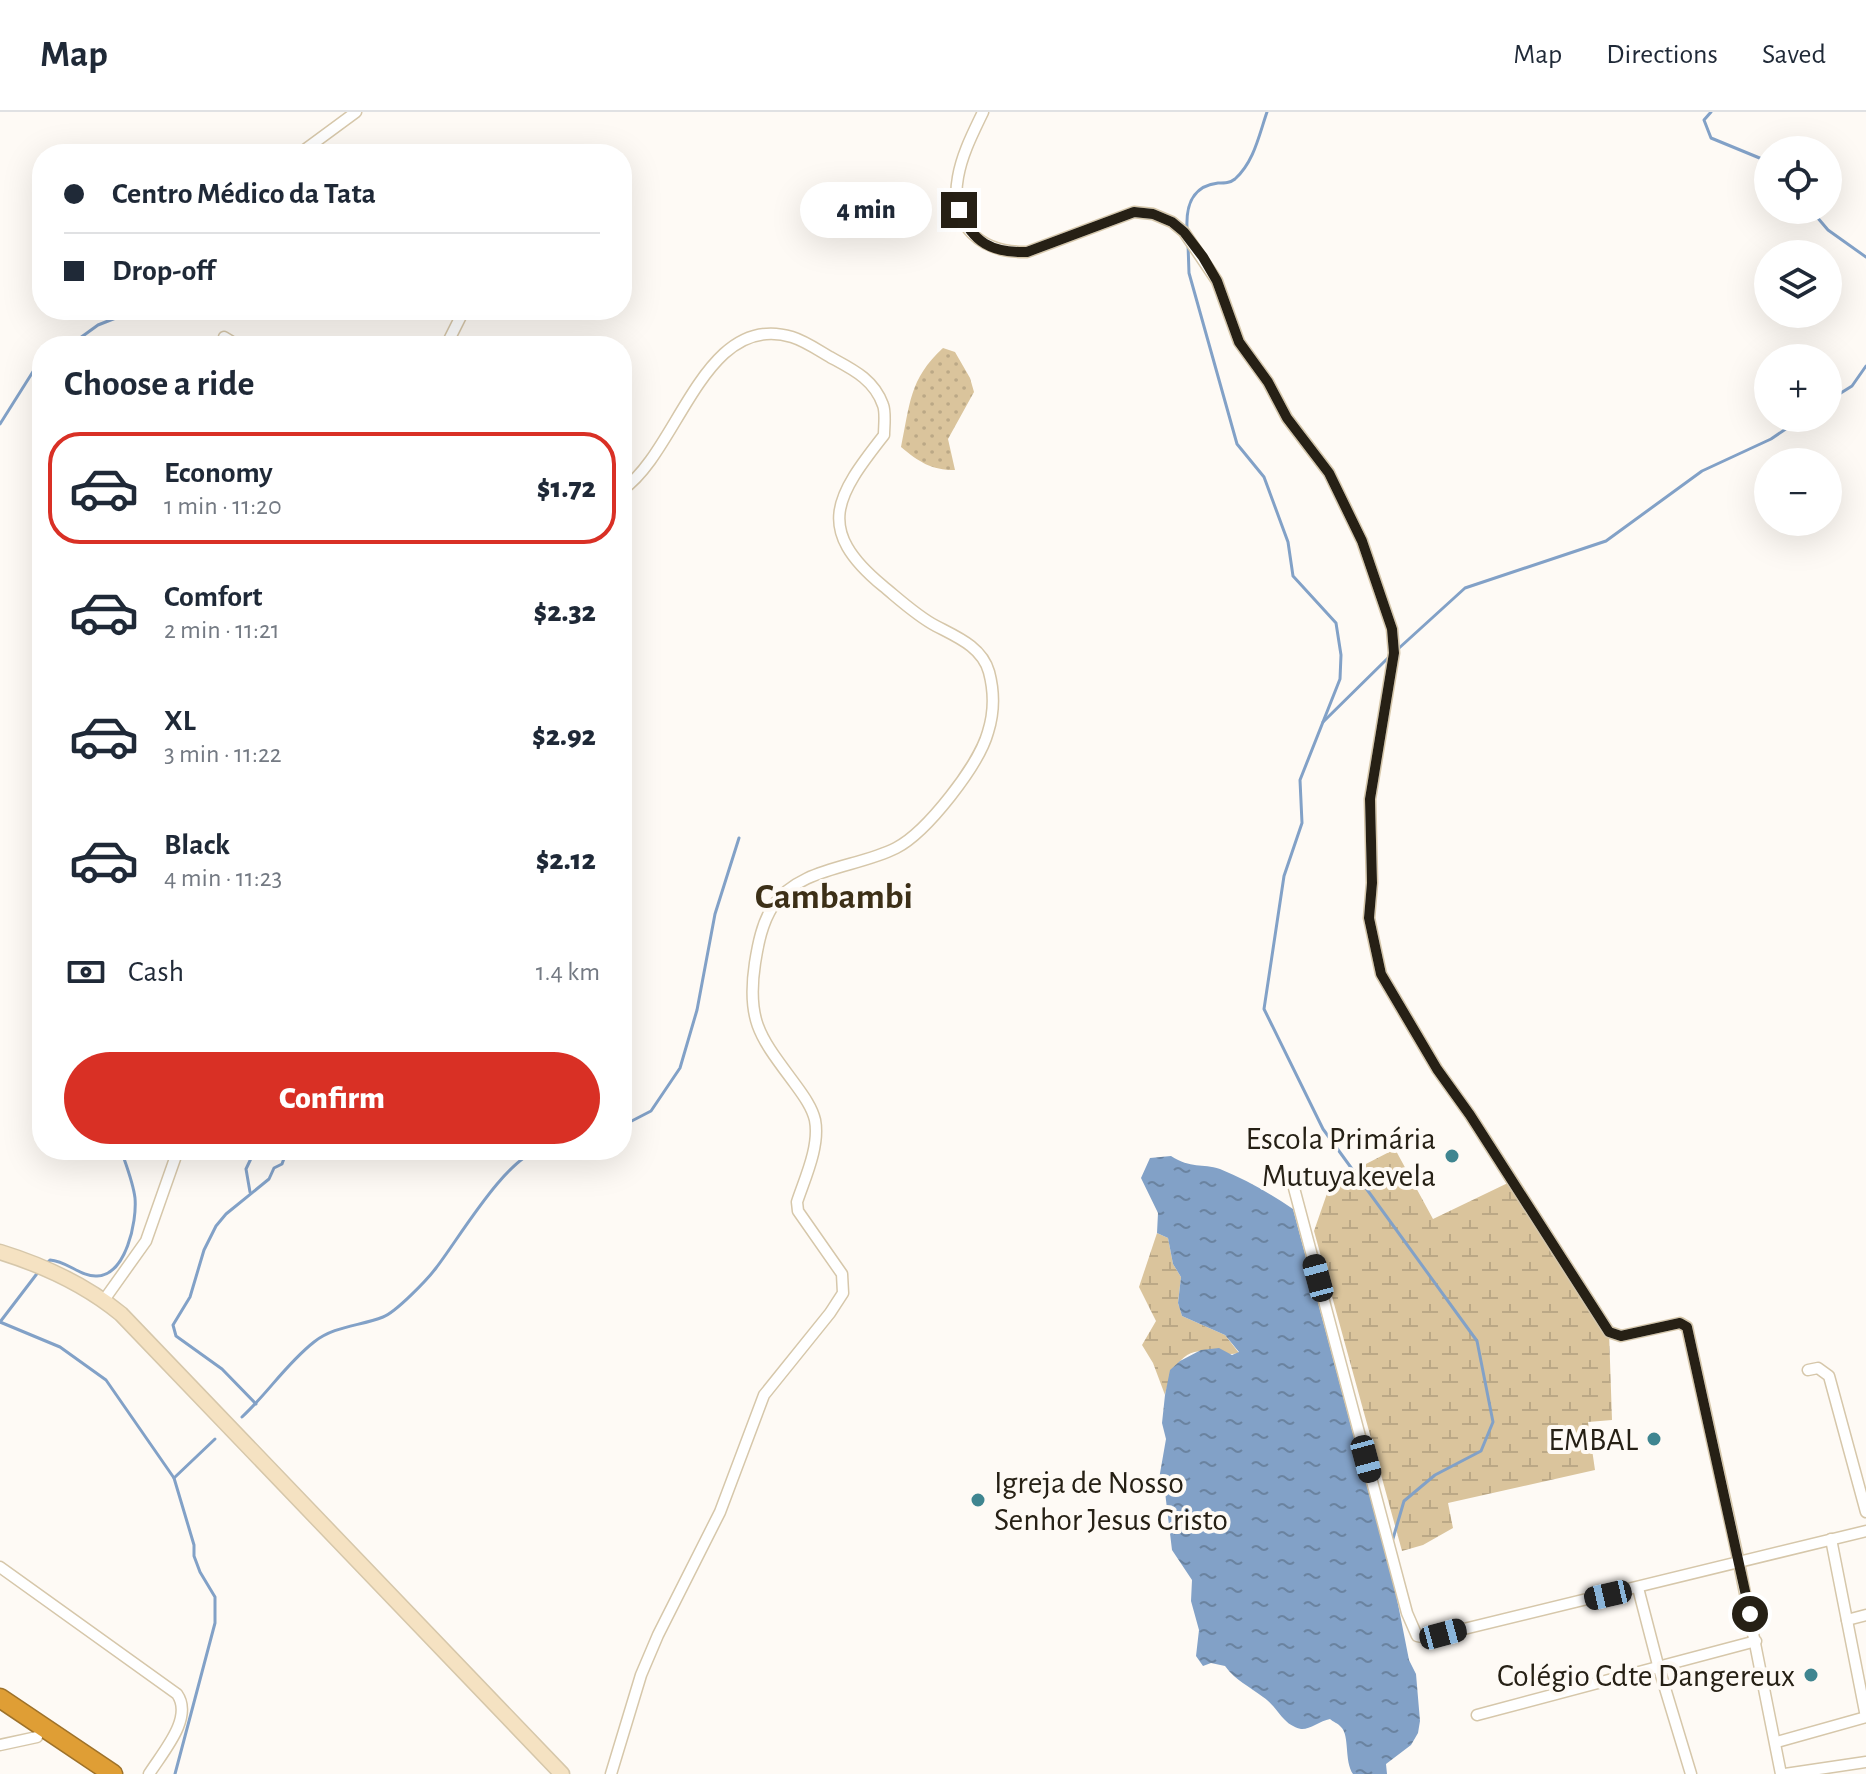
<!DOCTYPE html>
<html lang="en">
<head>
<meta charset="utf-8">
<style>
  :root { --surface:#fff; --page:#f6f6f7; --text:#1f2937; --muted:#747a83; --line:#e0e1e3; --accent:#d93025 }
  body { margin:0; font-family:"Alegreya Sans",sans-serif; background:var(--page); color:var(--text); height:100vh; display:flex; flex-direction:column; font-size:30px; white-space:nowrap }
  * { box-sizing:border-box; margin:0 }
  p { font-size:26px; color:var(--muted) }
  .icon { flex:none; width:44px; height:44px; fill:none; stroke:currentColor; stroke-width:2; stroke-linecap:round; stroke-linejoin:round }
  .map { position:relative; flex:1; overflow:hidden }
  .panel { position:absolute; left:32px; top:224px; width:600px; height:824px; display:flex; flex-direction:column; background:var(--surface); border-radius:32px; box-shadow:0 8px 32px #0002 }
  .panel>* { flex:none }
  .banner { position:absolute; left:32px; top:32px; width:600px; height:176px; border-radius:32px; box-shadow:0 8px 32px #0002; display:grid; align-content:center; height:176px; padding:0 32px; background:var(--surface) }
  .tools { position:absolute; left:1754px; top:24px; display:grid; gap:16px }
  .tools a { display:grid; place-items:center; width:88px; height:88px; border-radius:50%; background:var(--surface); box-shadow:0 8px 32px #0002; font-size:40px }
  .end { position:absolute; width:36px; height:36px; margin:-18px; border:10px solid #262015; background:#fff; box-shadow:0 0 0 4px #fff }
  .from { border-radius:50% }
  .bubble { position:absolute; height:56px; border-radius:28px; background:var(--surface); box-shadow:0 8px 32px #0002; font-size:26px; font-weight:800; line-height:56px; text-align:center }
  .car { position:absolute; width:24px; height:48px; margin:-24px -12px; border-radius:10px; box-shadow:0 0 6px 2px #0007; background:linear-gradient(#222 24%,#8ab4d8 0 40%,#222 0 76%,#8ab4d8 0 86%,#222 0) }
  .banner b { display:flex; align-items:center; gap:28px; height:76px; font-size:30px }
  .banner b+b { border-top:2px solid var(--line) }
  .banner i { width:20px; height:20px; background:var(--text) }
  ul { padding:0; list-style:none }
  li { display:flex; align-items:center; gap:24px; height:112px; margin:0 16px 12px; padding:0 16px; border:4px solid transparent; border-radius:32px }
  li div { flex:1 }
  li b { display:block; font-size:30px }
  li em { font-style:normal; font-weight:800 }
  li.selected { border-color:var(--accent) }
  li>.icon { width:72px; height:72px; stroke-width:1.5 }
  h2 { padding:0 32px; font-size:36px; line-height:96px }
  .pay { display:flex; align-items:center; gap:20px; height:88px; padding:0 32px; font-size:30px }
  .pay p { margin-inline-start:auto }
  .action { display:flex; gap:16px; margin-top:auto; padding:16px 32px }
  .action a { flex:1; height:92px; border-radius:48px; background:var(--accent); color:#fff; font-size:32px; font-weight:800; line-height:92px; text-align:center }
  header { display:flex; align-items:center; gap:48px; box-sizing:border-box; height:112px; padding:0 40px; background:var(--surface); border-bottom:2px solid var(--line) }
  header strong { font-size:38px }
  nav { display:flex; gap:44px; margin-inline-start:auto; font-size:28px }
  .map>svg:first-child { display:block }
  .grass { fill:url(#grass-dots) }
  .wetland { fill:url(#wetland-marsh) }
  .water { fill:url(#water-ripples) }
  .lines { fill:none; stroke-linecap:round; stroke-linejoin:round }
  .stream { stroke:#82a1c7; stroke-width:3 }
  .street-casing { stroke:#d6c7aa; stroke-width:13 }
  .secondary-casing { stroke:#d6c7aa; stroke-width:17 }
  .highway-casing { stroke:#9e722a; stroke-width:21 }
  .street { stroke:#fff; stroke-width:10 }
  .secondary { stroke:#f5e2c2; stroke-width:14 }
  .highway { stroke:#df9e35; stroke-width:18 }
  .route { stroke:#262015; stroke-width:10 }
  .poi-dot { fill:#3f8590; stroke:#fefaf5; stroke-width:3 }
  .labels { text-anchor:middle; stroke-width:8; stroke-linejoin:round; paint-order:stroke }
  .poi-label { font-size:32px; fill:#262015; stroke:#fefaf5; text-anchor:end }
  .quarter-label { font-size:36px; font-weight:bold; fill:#3c2f17; stroke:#fefaf5 }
</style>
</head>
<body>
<header>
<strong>Map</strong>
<nav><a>Map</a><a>Directions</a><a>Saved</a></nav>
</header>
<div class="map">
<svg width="1866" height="1662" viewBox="0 0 1866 1662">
  <defs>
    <pattern id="grass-dots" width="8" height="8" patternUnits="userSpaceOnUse" patternTransform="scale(2)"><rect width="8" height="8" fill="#dac49c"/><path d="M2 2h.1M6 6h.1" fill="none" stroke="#bba886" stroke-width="1.8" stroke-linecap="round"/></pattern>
    <pattern id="wetland-marsh" width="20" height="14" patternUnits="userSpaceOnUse" patternTransform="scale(2)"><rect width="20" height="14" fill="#dac49c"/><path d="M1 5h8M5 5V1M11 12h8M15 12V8" fill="none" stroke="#bba886"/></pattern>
    <pattern id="water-ripples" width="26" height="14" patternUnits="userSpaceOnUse" patternTransform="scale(2)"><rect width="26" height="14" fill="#82a1c7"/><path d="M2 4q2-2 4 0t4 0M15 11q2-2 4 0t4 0" fill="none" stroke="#6a83a0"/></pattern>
  </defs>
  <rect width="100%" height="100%" fill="#fefaf5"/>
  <path class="grass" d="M 943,236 L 955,240 L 970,266 L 974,280 L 948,327 L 955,358 C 931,358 919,350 901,335 C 910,293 909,267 943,236 Z"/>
  <g class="wetland">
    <path d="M 1395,1037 L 1433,1107 L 1512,1069 L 1609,1220 L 1612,1308 L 1588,1310 L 1595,1358 L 1448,1391 L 1453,1416 L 1423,1433 L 1402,1439 L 1314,1119 L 1331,1070 Z"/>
    <path d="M 1157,1121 L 1168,1126 L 1173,1152 L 1181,1165 L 1178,1191 L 1182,1204 L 1225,1223 L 1239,1241 C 1228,1244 1218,1240 1206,1239 C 1179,1237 1170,1262 1165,1283 L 1153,1251 L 1142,1233 L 1156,1209 L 1139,1175 Z"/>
  </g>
  <path class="water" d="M 1171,1044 C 1191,1057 1202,1051 1220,1057 C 1245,1067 1271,1082 1293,1097 L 1396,1482 L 1409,1548 L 1416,1562 L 1420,1609 L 1418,1621 L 1411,1633 L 1386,1652 L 1387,1662 L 1353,1662 C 1344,1649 1350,1624 1341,1615 C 1338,1611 1333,1610 1330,1607 C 1320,1609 1309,1618 1301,1617 C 1282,1613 1278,1595 1263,1585 C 1249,1574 1236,1569 1225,1554 L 1211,1551 L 1203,1554 L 1196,1544 L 1199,1518 L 1191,1489 L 1192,1468 L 1172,1438 L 1165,1380 L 1159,1367 L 1166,1327 L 1162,1311 L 1165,1283 L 1170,1258 L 1180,1249 L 1201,1238 L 1219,1236 L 1232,1243 L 1239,1240 L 1225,1223 L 1182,1204 L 1178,1191 L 1181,1165 L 1173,1152 L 1168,1126 L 1157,1121 L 1158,1101 L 1141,1066 L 1150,1046 Z"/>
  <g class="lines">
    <g class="stream">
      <path d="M 1711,0 L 1704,8 L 1711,26 L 1762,47 L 1768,52"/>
      <path d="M 1811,98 L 1828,118 L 1866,145"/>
      <path d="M 1187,116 C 1186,93 1192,74 1218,71 C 1225,71 1230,71 1235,67 C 1254,50 1259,23 1267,0"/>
      <path d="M 1188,132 L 1189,161 L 1237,332 L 1264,365 L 1288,430 L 1293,464 L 1336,511 L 1341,543 L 1340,567 L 1300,668 L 1302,711 L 1284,764 L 1264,897 L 1323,1017 L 1477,1229 L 1493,1310 L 1481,1339 L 1435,1363 L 1404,1389 L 1392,1430"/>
      <path d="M 69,234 L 98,213 L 136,198"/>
      <path d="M 1828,289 L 1852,274 L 1866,254"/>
      <path d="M 0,312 L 34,258 L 42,253"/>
      <path d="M 1398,537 L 1465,476 L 1606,429 L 1702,359 L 1771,327 L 1802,306"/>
      <path d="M 1323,610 L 1389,545"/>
      <path d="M 622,1014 L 651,999 L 680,956 L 697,898 L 715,802 L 739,726"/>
      <path d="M 250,1080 L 246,1057 L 255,1038"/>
      <path d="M 47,1151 L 50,1148 C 67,1149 81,1165 97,1164 C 126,1163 137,1110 135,1086 C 133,1070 126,1053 121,1038"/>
      <path d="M 0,1210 L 60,1235 L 106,1268 L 174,1366 L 194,1433 L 194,1444 L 200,1460 L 215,1485 L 215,1511 L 175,1662"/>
      <path d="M 0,1210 L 39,1159"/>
      <path d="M 256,1292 L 222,1257 L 176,1224 L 173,1213 L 190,1185 L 204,1138 L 216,1114 L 226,1102 L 269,1067 L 274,1056 L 282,1052 L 287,1038"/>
      <path d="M 242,1305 C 268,1281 286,1252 314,1230 C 334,1214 360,1214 383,1205 C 396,1200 427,1168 436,1156 C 458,1128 506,1045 540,1038"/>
      <path d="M 174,1366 L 215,1327"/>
    </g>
    <g class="street-casing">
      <g id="street">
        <path d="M 983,0 C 973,21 962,42 958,65 C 949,114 981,141 1027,140 L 1134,100 L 1153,102 L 1172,110 L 1184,120 L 1217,169 L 1239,230 L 1268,270 L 1287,306 L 1329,361 L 1362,429 L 1392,517 L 1394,541 L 1370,687 L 1372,771 L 1369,806 L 1381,862 L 1437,957 L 1470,1003 L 1609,1220 L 1621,1224 L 1680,1211 L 1687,1215 L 1739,1451 L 1781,1662"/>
        <path d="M 299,42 L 356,0"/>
        <path d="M 224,225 L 239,234"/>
        <path d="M 446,234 L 464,198"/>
        <path d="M 1294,1076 L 1407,1501 L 1417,1524 L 1427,1526 L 1866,1419"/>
        <path d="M 104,1188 L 146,1129 L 178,1038"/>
        <path d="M 1808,1258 L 1818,1256 L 1829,1264 L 1866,1400"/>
        <path d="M 1831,1427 L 1866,1605"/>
        <path d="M 0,1455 L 177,1582 C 194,1606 162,1641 149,1662"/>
        <path d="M 1638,1476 L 1658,1553 L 1691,1662"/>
        <path d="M 1847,1508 L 1866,1503"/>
        <path d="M 1477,1603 L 1756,1529"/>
        <path d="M 1777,1630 L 1866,1605"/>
        <path d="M 0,1633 L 37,1625"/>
        <path d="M 611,1662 L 641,1563 L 658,1523 L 720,1400 L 764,1283 L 830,1201 L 843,1181 L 842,1162 L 798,1099 L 797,1090 C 805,1066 820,1034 815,1008 C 812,995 803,983 795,972 C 761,926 746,910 755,851 C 758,832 762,811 773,794 C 799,755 857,756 896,736 C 927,720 979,653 988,620 C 994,601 994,579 989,560 C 982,535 957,525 936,514 C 917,504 900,488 883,474 C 814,417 836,384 884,323 C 884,314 886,301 883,293 C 874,267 852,257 830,245 C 818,238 805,229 792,225 C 704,198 679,339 622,378"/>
        <path d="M 1785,1662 L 1866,1650"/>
      </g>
    </g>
    <g class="secondary-casing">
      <path id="secondary" d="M 0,1140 C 42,1153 87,1174 121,1202 L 562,1662"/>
    </g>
    <g class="highway-casing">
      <path id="highway" d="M 0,1586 L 113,1662"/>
    </g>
    <use href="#street" class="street"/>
    <use href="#secondary" class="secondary"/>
    <use href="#highway" class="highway"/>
  </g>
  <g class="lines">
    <path class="route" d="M 959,98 C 973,131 992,141 1027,140 L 1134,100 L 1153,102 L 1172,110 L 1184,120 L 1203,145 L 1217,169 L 1239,230 L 1268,270 L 1287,306 L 1329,361 L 1362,429 L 1392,517 L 1394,541 L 1370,687 L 1372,771 L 1369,806 L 1381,862 L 1437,957 L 1470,1003 L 1609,1220 L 1621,1224 L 1680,1211 L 1687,1215 L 1750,1502"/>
  </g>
  <g class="poi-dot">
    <circle cx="1452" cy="1044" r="8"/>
    <circle cx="1654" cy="1327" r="8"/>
    <circle cx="978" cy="1388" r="8"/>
    <circle cx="1811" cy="1563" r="8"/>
  </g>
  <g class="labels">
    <g class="poi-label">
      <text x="1436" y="1037">Escola Primária<tspan x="1436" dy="37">Mutuyakevela</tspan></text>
      <text x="1638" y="1338">EMBAL</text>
      <text x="994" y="1381" text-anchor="start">Igreja de Nosso<tspan x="994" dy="37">Senhor Jesus Cristo</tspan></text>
      <text x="1795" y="1574">Colégio Cdte Dangereux</text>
    </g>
    <g class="quarter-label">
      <text x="834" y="796">Cambambi</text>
    </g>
  </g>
</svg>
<div class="tools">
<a><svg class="icon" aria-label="locate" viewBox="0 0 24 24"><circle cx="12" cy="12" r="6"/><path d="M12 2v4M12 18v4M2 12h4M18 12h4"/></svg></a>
<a><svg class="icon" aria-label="layers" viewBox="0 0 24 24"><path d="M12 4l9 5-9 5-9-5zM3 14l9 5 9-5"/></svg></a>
<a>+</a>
<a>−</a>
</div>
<i class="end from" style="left:1750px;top:1502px"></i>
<i class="end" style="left:959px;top:98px"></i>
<div class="bubble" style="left:800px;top:70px;width:132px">4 min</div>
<i class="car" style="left:1318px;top:1166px;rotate:345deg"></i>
<i class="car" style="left:1366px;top:1347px;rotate:165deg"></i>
<i class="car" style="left:1608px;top:1483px;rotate:257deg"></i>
<i class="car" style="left:1443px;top:1522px;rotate:75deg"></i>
<div class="banner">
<b><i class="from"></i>Centro Médico da Tata</b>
<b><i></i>Drop-off</b>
</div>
<section class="panel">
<h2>Choose a ride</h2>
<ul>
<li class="selected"><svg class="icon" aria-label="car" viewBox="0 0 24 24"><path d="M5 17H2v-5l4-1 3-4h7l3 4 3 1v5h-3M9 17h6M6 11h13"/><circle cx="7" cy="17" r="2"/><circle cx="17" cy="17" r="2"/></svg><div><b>Economy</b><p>1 min · 11:20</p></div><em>$1.72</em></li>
<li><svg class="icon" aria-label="car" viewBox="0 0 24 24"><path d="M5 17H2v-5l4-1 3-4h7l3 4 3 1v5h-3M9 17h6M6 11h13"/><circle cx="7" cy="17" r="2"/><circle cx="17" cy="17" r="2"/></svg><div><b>Comfort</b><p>2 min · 11:21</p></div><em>$2.32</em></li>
<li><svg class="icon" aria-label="car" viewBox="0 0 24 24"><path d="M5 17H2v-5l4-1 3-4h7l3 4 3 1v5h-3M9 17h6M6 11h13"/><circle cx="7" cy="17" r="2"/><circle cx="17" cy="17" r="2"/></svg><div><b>XL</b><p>3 min · 11:22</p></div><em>$2.92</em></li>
<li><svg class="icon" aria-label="car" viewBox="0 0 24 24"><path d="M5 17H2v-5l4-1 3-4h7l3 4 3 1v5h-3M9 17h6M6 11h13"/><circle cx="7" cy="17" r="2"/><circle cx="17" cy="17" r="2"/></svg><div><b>Black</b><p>4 min · 11:23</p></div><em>$2.12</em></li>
</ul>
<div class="pay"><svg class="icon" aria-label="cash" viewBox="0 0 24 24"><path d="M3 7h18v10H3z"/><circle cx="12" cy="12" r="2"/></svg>Cash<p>1.4 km</p></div>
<div class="action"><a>Confirm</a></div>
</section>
</div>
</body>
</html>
